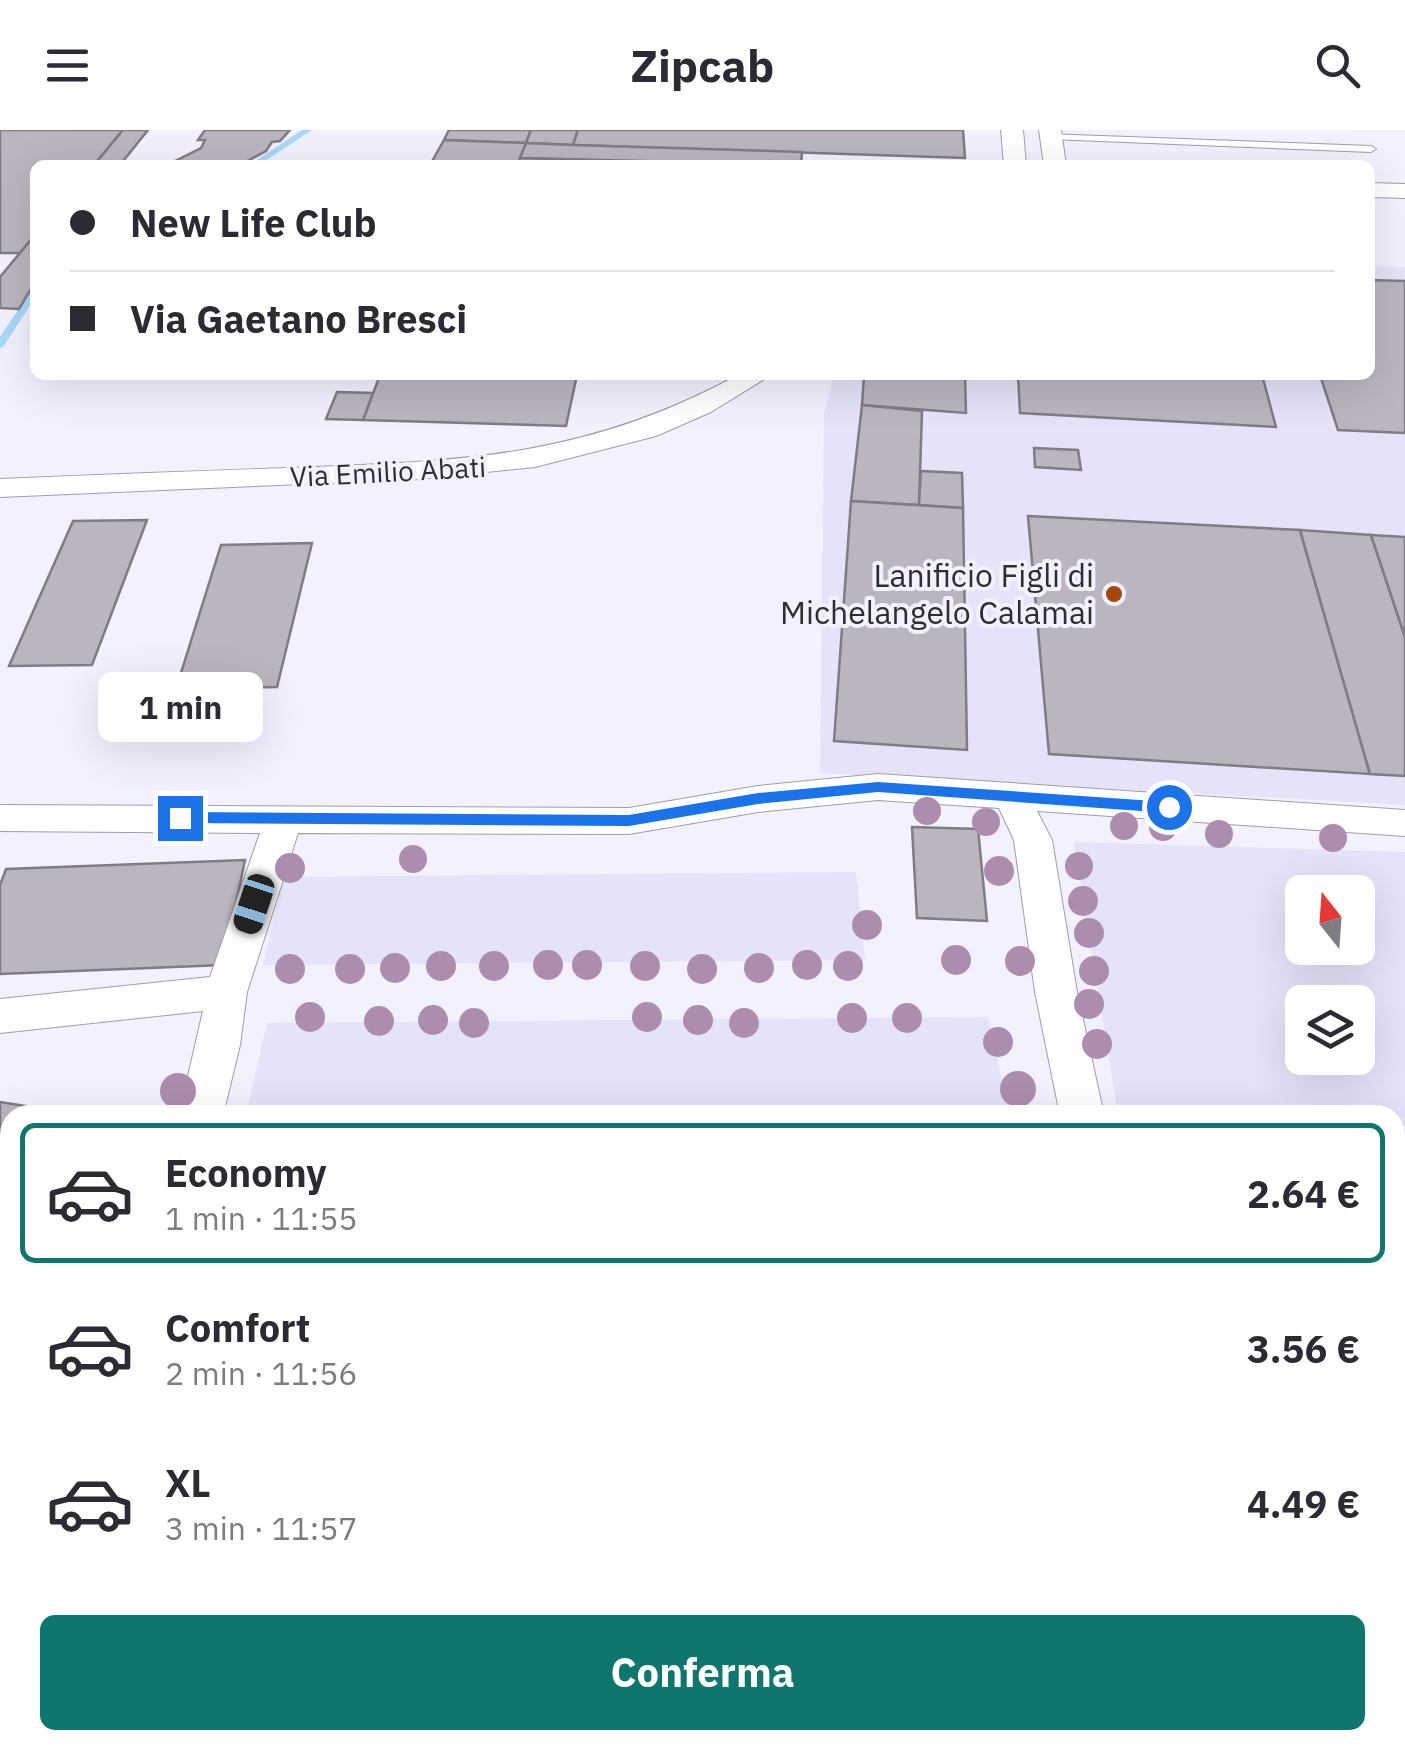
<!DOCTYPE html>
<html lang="it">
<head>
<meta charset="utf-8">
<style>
  :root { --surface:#fff; --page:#f7f7f7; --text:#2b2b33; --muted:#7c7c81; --line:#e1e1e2; --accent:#0f766e }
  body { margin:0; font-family:"IBM Plex Sans",sans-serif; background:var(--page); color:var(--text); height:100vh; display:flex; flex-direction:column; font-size:38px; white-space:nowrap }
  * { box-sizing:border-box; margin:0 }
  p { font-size:32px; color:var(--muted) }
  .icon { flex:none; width:55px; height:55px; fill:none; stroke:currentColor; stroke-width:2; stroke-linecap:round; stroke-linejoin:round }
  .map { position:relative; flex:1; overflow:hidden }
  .sheet { position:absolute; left:0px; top:975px; width:1405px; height:645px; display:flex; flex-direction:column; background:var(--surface); border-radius:30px 30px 0 0; box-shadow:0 10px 40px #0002 }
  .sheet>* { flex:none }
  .hud { position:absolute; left:30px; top:30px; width:1345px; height:220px; border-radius:15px; box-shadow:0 10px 40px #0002; display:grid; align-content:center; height:220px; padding:0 40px; background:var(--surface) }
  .needle { width:65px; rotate:343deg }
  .buttons { position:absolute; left:1285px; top:745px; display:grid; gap:20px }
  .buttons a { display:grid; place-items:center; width:90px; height:90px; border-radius:15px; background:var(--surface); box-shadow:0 10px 40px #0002; font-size:50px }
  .end { position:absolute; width:45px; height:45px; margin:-22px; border:12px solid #1a73e8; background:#fff; box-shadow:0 0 0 5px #fff }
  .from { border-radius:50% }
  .bubble { position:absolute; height:70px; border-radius:15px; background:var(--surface); box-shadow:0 10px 40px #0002; font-size:32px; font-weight:700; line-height:70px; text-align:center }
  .car { position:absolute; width:30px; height:60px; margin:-30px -15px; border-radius:12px; box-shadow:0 0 8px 2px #0007; background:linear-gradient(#222 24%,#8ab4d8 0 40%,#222 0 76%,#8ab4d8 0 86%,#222 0) }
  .hud b { display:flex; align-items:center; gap:35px; height:95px; font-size:38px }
  .hud b+b { border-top:2px solid var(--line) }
  .hud i { width:25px; height:25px; background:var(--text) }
  ul { padding:18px 0 0; list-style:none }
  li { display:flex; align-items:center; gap:30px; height:140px; margin:0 20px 15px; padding:0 20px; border:5px solid transparent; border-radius:15px }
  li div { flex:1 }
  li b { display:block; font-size:38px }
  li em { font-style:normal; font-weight:700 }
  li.active { border-color:var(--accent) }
  li>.icon { width:90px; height:90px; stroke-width:1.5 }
  .action { display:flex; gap:20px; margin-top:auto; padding:20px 40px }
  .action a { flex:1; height:115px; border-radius:15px; background:var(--accent); color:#fff; font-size:40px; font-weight:700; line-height:115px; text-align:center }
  header { display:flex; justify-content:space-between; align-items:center; height:130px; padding:0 40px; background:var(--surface); font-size:45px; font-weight:700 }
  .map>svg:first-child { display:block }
  .built { fill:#e4e3f8; fill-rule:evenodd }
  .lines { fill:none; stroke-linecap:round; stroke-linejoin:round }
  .stream { fill:#a8d8fc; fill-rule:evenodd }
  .building { fill:#bbb5c0; stroke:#817b86; stroke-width:2.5 }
  .lane-casing { stroke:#9e9eaa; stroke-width:2 }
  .street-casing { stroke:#9e9eaa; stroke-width:2 }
  .lane { fill:#fff; fill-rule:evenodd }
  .street { fill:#fff; fill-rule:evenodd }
  .tree { fill:#ad8dad }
  .route { fill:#1a73e8 }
  .poi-dot { fill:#a74508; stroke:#f2f1ff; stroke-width:4 }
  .labels { text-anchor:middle; stroke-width:8; stroke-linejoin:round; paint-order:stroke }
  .far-street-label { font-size:28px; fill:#2e2d32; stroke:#f2f1ff }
  .poi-label { font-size:32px; fill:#2e2d32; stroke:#f2f1ff; text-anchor:end }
</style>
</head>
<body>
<header><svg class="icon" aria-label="menu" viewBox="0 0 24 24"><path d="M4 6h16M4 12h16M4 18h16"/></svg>Zipcab<svg class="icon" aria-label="search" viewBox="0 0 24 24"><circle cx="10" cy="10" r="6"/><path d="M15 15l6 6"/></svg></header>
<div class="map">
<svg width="1405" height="1620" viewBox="0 0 1405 1620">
  <rect width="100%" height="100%" fill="#f2f1ff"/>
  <g class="built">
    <path d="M 1370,136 L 1405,137 L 1405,675 L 820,643 L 824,285 L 834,245 L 1370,245 Z"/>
    <path d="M 1074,712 L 1405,722 L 1405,1252 L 1395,1251 L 1395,985 L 1118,985 ZM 1358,762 L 1358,818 L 1302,818 L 1302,762 ZM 1302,872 L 1358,872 L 1358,928 L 1302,928 Z"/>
    <path d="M 856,742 L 865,830 L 263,835 L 284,747 Z"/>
    <path d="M 988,887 L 1010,985 L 246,985 L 267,893 Z"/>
    <path d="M 110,1610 L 552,1610 L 552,1620 L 108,1620 Z"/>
    <path d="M 687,1610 L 1145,1610 L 1147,1620 L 687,1620 Z"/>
  </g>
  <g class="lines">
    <g class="stream">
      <path d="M 302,0 L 312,0 L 259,35 L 249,35 Z"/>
      <path d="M 35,158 L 35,168 L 3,217 L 0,218 L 0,207 L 32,159 Z"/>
    </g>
  </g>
  <g class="building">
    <path d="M 0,0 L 123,0 L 94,35 L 35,35 L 35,105 L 20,123 L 0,123 Z"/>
    <path d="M 123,0 L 148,0 L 120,35 L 94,35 Z"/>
    <path d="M 205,0 L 290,0 L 280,11 L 272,12 L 266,21 L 240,35 L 167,35 L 201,18 L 205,10 L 198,10 Z"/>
    <path d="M 449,0 L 531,0 L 526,13 L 444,10 Z"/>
    <path d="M 531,0 L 578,0 L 573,15 L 526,13 Z"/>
    <path d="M 578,0 L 963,0 L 965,28 L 573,15 Z"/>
    <path d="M 444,10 L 526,13 L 519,35 L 430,35 Z"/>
    <path d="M 526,13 L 573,15 L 802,22 L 801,35 L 520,28 Z"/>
    <path d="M 520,28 L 634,32 L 633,35 L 519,35 Z"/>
    <path d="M 35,105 L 35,152 L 19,179 L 0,178 L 0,147 Z"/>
    <path d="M 1370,150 L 1405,151 L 1405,303 L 1338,300 L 1320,245 L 1370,245 Z"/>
    <path d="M 380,245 L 577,245 L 566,296 L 363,290 Z"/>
    <path d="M 864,245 L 965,245 L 966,283 L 862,275 Z"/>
    <path d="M 1018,245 L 1262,245 L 1276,297 L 1020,283 Z"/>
    <path d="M 337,262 L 373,263 L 363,290 L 326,289 Z"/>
    <path d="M 862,275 L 922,281 L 919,375 L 851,371 Z"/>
    <path d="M 1034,318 L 1078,320 L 1081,340 L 1035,337 Z"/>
    <path d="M 921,341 L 962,343 L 963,378 L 919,375 Z"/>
    <path d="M 851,371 L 963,378 L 967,620 L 834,611 Z"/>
    <path d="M 1028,386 L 1300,400 L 1370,644 L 1049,624 Z"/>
    <path d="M 147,390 L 92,535 L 9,536 L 73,391 Z"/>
    <path d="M 1300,400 L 1371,405 L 1405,507 L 1405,646 L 1370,644 Z"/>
    <path d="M 1371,405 L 1405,407 L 1405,507 Z"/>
    <path d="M 312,413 L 277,557 L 176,559 L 221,415 Z"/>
    <path d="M 912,697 L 978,699 L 987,791 L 917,788 Z"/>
    <path d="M 245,730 L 223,835 L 0,844 L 0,755 L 6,739 Z"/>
    <path d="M 0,972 L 82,985 L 10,985 L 10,1216 L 0,1231 Z"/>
    <path d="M 0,1277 L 10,1281 L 10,1304 L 0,1319 Z"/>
    <path d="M 1395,1367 L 1405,1367 L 1405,1620 L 1269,1620 L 1267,1610 L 1395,1610 Z"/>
  </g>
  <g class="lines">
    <g class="lane-casing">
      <path id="lane" d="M 1046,4 L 1371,16 L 1376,19 L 1371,22 L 1050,9 L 1046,8 Z"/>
    </g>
    <g class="street-casing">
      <g id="street">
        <path d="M 1001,0 L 1023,0 L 1026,35 L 1004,35 Z"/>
        <path d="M 1039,0 L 1061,0 L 1066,35 L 1044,35 Z"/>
        <path d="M 1370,53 L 1405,54 L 1405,68 L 1370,67 Z"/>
        <path d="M 738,245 L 771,245 L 711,282 L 656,306 L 535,337 L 420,349 L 0,367 L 0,349 C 96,345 193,341 289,338 C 459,331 584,329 738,245 Z"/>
        <path d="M 878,644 L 1405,680 L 1405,706 L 1037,681 L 1052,710 L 1077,862 L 1104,985 L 1060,985 L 1035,862 L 1014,710 L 999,678 L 878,670 L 758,682 L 629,704 L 298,703 L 247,862 L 240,915 L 223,985 L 179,985 L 203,881 L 0,903 L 0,869 L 210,847 L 260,703 L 0,701 L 0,675 L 629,678 L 758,656 Z"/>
        <path d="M 1395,1262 L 1405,1263 L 1405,1313 L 1395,1312 Z"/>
        <path d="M 15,1610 L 73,1610 L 70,1620 L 12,1620 Z"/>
        <rect x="581" y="1610" width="58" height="10"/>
        <path d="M 1183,1610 L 1241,1610 L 1243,1620 L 1185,1620 Z"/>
      </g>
    </g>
    <use href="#lane" class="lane"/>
    <use href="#street" class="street"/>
  </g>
  <g class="tree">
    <circle cx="927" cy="681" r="14"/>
    <circle cx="986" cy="692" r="14"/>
    <circle cx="1124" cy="696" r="14"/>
    <circle cx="1163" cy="697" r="14"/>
    <circle cx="1219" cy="704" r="14"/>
    <circle cx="1333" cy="708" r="14"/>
    <circle cx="413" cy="729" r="14"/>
    <circle cx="1079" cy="736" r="14"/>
    <circle cx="290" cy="738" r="15"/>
    <circle cx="999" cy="741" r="15"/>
    <circle cx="1083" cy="771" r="15"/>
    <circle cx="867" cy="795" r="15"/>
    <circle cx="1089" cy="803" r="15"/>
    <circle cx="956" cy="830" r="15"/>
    <circle cx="1020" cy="831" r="15"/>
    <circle cx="548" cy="835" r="15"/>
    <circle cx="587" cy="835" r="15"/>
    <circle cx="807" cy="835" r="15"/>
    <circle cx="441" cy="836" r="15"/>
    <circle cx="494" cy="836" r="15"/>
    <circle cx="645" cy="836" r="15"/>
    <circle cx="848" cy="836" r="15"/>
    <circle cx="395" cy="838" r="15"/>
    <circle cx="759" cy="838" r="15"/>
    <circle cx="290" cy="839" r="15"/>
    <circle cx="350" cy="839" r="15"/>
    <circle cx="702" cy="839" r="15"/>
    <circle cx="1094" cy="841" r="15"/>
    <circle cx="1089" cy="874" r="15"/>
    <circle cx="310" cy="887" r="15"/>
    <circle cx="647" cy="887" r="15"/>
    <circle cx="852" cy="888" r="15"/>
    <circle cx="907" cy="888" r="15"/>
    <circle cx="433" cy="890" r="15"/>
    <circle cx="698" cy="890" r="15"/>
    <circle cx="379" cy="891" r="15"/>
    <circle cx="474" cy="893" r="15"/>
    <circle cx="744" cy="893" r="15"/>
    <circle cx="998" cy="912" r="15"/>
    <circle cx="1097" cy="914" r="15"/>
    <circle cx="1018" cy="959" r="18"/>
    <circle cx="178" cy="961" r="18"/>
  </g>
  <path class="route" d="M 878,652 L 1169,672 L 1177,677 L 1169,683 L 878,662 L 758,674 L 629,696 L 180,693 L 172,688 L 180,682 L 629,685 L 758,663 Z"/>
  <circle class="poi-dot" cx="1114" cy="464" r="10"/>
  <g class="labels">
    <g class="far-street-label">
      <text transform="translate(388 342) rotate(-3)" y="10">Via Emilio Abati</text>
    </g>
    <g class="poi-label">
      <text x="1094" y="457">Lanificio Figli di<tspan x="1094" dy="37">Michelangelo Calamai</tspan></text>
    </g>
  </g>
</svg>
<div class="buttons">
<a><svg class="needle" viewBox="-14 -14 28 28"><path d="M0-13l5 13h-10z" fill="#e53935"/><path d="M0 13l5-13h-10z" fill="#7c7c81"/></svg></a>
<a><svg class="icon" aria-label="layers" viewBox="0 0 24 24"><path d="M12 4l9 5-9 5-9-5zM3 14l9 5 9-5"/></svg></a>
</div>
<i class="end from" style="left:1169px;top:677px"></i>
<i class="end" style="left:180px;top:688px"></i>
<div class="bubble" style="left:98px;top:542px;width:165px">1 min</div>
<i class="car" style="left:254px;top:774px;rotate:198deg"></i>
<div class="hud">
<b><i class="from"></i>New Life Club</b>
<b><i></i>Via Gaetano Bresci</b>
</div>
<section class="sheet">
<ul>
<li class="active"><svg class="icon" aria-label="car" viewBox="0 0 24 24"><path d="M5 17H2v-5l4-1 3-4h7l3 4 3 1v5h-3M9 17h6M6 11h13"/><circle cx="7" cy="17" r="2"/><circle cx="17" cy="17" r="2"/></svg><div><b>Economy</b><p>1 min · 11:55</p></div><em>2.64 €</em></li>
<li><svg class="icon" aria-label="car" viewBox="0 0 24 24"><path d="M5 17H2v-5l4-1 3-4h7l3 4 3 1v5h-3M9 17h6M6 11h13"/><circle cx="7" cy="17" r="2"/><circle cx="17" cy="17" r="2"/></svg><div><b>Comfort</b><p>2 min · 11:56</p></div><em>3.56 €</em></li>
<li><svg class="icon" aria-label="car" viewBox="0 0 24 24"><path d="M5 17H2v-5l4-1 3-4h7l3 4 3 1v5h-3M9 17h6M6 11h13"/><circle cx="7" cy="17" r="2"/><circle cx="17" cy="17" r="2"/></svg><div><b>XL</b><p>3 min · 11:57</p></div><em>4.49 €</em></li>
</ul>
<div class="action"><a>Conferma</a></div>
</section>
</div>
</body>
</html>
